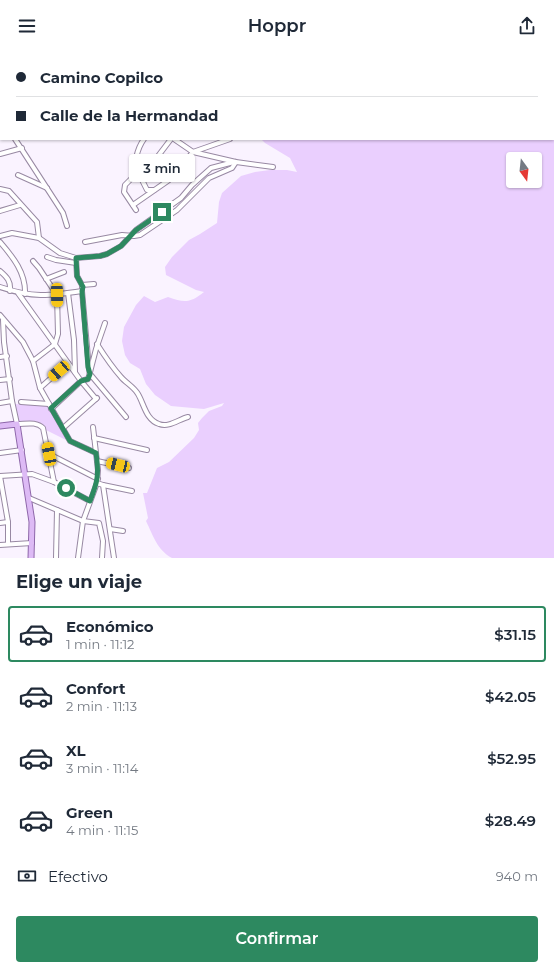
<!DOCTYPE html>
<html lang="es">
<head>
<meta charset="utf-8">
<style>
  :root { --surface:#fff; --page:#f6f6f7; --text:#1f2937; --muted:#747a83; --line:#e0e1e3; --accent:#2d8960 }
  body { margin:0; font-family:Montserrat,sans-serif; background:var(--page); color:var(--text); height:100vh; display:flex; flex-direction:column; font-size:15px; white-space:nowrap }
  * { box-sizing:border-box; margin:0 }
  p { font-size:13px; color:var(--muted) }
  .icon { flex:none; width:22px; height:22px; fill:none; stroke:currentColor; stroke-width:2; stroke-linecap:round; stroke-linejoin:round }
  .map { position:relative; height:506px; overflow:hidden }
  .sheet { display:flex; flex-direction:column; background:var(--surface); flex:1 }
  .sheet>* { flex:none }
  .banner { position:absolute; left:0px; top:0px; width:554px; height:88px; box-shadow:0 1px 3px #0004; display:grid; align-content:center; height:88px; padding:0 16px; background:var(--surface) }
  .needle { width:26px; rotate:165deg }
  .buttons { position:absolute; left:506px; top:100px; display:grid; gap:8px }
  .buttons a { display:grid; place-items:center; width:36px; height:36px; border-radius:4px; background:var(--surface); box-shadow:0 1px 3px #0004; font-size:20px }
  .end { position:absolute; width:18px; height:18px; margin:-9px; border:5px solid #2d8960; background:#fff; box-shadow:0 0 0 2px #fff }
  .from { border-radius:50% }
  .bubble { position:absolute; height:28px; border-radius:4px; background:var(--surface); box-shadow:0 1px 3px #0004; font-size:13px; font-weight:600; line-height:28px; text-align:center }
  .car { position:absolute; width:12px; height:24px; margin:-12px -6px; border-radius:5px; box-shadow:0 0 3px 1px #0007; background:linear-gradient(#f5c518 24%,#345 0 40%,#f5c518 0 76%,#345 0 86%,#f5c518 0) }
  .banner b { display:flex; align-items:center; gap:14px; height:38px; font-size:15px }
  .banner b+b { border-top:1px solid var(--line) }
  .banner i { width:10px; height:10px; background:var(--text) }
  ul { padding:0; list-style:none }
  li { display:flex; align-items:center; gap:12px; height:56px; margin:0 8px 6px; padding:0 8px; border:2px solid transparent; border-radius:4px }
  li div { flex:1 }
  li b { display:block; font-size:15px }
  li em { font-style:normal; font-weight:600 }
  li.selected { border-color:var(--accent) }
  li>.icon { width:36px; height:36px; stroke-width:1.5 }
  h2 { padding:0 16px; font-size:18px; line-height:48px }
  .pay { display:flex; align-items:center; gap:10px; height:44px; padding:0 16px; font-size:15px }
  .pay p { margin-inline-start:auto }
  .cta { display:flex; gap:8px; margin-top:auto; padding:8px 16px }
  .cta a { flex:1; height:46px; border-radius:4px; background:var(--accent); color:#fff; font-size:16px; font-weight:600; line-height:46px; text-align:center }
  header { display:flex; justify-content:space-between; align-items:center; height:52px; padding:0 16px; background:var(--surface); font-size:18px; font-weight:600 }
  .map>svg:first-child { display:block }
  .green { fill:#eacffe; fill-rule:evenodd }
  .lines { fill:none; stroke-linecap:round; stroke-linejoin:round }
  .minor-casing { stroke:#9889a3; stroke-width:6 }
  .major-casing { stroke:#8e67aa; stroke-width:7 }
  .minor { stroke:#fff; stroke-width:4 }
  .major { stroke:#ddbaf5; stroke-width:5 }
  .route { stroke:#2d8960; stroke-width:5 }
</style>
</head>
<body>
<header><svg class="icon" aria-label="menu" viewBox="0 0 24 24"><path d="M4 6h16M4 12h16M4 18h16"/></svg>Hoppr<svg class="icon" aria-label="share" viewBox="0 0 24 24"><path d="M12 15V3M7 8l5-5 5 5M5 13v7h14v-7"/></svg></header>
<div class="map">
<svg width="554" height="506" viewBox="0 0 554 506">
  <rect width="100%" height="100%" fill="#faf3ff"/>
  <g class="green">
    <path d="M 110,0 L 191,0 L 109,1 Z"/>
    <path d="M 257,0 L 554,0 L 554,506 L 172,506 C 157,498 153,483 146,469 L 148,466 L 143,441 L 147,441 L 157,416 L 169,410 L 194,386 L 199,378 L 198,371 L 202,366 L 209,359 L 222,354 L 224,351 L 204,357 L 171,354 L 155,343 L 146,332 L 140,317 L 130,311 L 125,303 L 122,289 L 124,275 L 136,253 L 144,244 L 155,250 L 168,245 C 185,251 190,251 204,240 L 196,238 L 166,223 L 165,215 L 172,205 L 189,188 L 200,182 L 217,171 L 219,150 L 222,141 L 241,124 L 255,120 L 270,118 L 287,118 L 297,120 L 290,106 L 265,91 L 261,87 L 553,87 L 553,1 L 256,1 ZM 513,107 L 535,107 L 535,129 L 513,129 Z"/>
    <path d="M 15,352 L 47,354 L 54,364 L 66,388 L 46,378 L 40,371 L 19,369 Z"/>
  </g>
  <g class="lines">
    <g class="minor-casing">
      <g id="minor">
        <path d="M 12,0 L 12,1"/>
        <path d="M 116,0 L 118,1"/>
        <path d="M 46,1 L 46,0"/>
        <path d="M 205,1 L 205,0"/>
        <path d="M 0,27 L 1,29"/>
        <path d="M 0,52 L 1,51"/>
        <path d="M 0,67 L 1,68"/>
        <path d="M 0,77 L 1,77"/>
        <path d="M 15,87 L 63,161 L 67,174"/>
        <path d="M 174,87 L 193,100 L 236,110 L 273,115"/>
        <path d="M 0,102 L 22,96"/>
        <path d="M 139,122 L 147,138 L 154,138"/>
        <path d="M 18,123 L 47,136"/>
        <path d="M 134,124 C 135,111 136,98 144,87"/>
        <path d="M 0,137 L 9,139 L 37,170 L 39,186"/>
        <path d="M 133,153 L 169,128 L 193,100 L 230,87"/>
        <path d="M 136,158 L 124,140 L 125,133 L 134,124 L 152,112 L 171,87"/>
        <path d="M 0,159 L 20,153"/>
        <path d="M 0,184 L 12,181 L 39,186 L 60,201 L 76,206 L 100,204 L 107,202 L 121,194 L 136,178 L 181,146 L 192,133 L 211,116 L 234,110"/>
        <path d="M 0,190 C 13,205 26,221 25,242"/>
        <path d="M 85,190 L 122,183 L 134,184 L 140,183 L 177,158 L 209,126 L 232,116 L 236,110"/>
        <path d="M 47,205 L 56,208 L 76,211"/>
        <path d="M 76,206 L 77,224 L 82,233 L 82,239 L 89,317 L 90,322 L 126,365"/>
        <path d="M 33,209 L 39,216 L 57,243 L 58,282 L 55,292 L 33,309"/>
        <path d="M 0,219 C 7,225 11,229 10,239"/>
        <path d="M 46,227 L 64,220"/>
        <path d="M 82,233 L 94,232"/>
        <path d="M 0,235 C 33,246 48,244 82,239"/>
        <path d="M 18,241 L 81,329 L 96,347"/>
        <path d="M 68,241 L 74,288 L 75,320"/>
        <path d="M 0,263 L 23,290 L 33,309 L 40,336 L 70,389 L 96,401"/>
        <path d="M 3,268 L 4,290 L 12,349 L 17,372 C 26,372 36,369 43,376 L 54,430"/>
        <path d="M 97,292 C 104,303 112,315 121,325 C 126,331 134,335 138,342 C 144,352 146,368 159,372 C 169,376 179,367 188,365"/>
        <path d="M 0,305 L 7,304"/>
        <path d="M 0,328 L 10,327"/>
        <path d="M 40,336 L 68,311"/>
        <path d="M 21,350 L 49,352"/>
        <path d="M 0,351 L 12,349"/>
        <path d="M 51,357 L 81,329 L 88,327 L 89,324 L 96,297 L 105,271"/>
        <path d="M 93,375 L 98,418 L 97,431 L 103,433 L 114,506"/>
        <path d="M 63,376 L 97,346"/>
        <path d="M 94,386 L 147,398"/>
        <path d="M 0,401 L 22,398"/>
        <path d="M 49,402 L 98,427"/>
        <path d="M 97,409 L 129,416"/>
        <path d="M 0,424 L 32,422 L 54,430 L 90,449"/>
        <path d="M 0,424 L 8,470 L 8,492"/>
        <path d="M 103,433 L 132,439"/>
        <path d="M 29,446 L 83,469 L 99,471 L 103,489 L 102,506"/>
        <path d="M 0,471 L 8,470"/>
        <path d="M 110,477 L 123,479"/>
        <path d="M 0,493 L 32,491"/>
        <path d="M 56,506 L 57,458"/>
        <path d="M 78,506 L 83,469 L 97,431"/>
      </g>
    </g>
    <g class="major-casing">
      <path id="major" d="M 0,374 L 17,372 L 32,470 L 31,506"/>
    </g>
    <use href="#minor" class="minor"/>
    <use href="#major" class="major"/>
  </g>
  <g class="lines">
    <path class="route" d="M 66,436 L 90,449 C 98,429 99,422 96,401 L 70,389 L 51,356 L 81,329 L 88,327 L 90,322 L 88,315 L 82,239 L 83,235 L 77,224 L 76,206 L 100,204 L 107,202 L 121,194 L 136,178 L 162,160"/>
  </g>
</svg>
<div class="buttons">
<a><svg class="needle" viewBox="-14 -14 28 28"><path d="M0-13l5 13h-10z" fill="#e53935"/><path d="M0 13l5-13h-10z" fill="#747a83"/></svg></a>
</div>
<i class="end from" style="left:66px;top:436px"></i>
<i class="end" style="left:162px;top:160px"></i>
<div class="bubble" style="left:129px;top:102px;width:66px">3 min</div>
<i class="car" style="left:57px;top:243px;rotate:179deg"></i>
<i class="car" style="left:59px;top:319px;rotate:229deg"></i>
<i class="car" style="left:49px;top:402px;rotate:349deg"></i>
<i class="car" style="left:118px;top:413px;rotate:283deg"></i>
<div class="banner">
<b><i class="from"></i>Camino Copilco</b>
<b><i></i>Calle de la Hermandad</b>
</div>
</div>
<section class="sheet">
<h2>Elige un viaje</h2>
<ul>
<li class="selected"><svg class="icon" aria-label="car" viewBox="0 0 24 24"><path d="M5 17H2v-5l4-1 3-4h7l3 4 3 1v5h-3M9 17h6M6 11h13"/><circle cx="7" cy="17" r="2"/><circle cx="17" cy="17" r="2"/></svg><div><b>Económico</b><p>1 min · 11:12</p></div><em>$31.15</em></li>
<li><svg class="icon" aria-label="car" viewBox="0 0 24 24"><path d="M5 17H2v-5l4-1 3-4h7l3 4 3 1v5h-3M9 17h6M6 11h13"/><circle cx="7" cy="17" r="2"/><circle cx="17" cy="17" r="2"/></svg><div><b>Confort</b><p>2 min · 11:13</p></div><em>$42.05</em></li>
<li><svg class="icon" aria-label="car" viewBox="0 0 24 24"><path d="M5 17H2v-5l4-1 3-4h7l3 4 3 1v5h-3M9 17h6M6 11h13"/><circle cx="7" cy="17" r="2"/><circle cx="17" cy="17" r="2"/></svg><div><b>XL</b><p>3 min · 11:14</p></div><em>$52.95</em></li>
<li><svg class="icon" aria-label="car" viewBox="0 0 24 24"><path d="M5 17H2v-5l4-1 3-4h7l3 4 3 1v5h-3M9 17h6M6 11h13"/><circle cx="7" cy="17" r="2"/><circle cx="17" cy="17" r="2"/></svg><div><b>Green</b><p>4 min · 11:15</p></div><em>$28.49</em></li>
</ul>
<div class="pay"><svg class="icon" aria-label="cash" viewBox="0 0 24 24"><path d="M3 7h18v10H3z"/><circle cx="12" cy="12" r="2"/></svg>Efectivo<p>940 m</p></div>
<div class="cta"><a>Confirmar</a></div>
</section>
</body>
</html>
